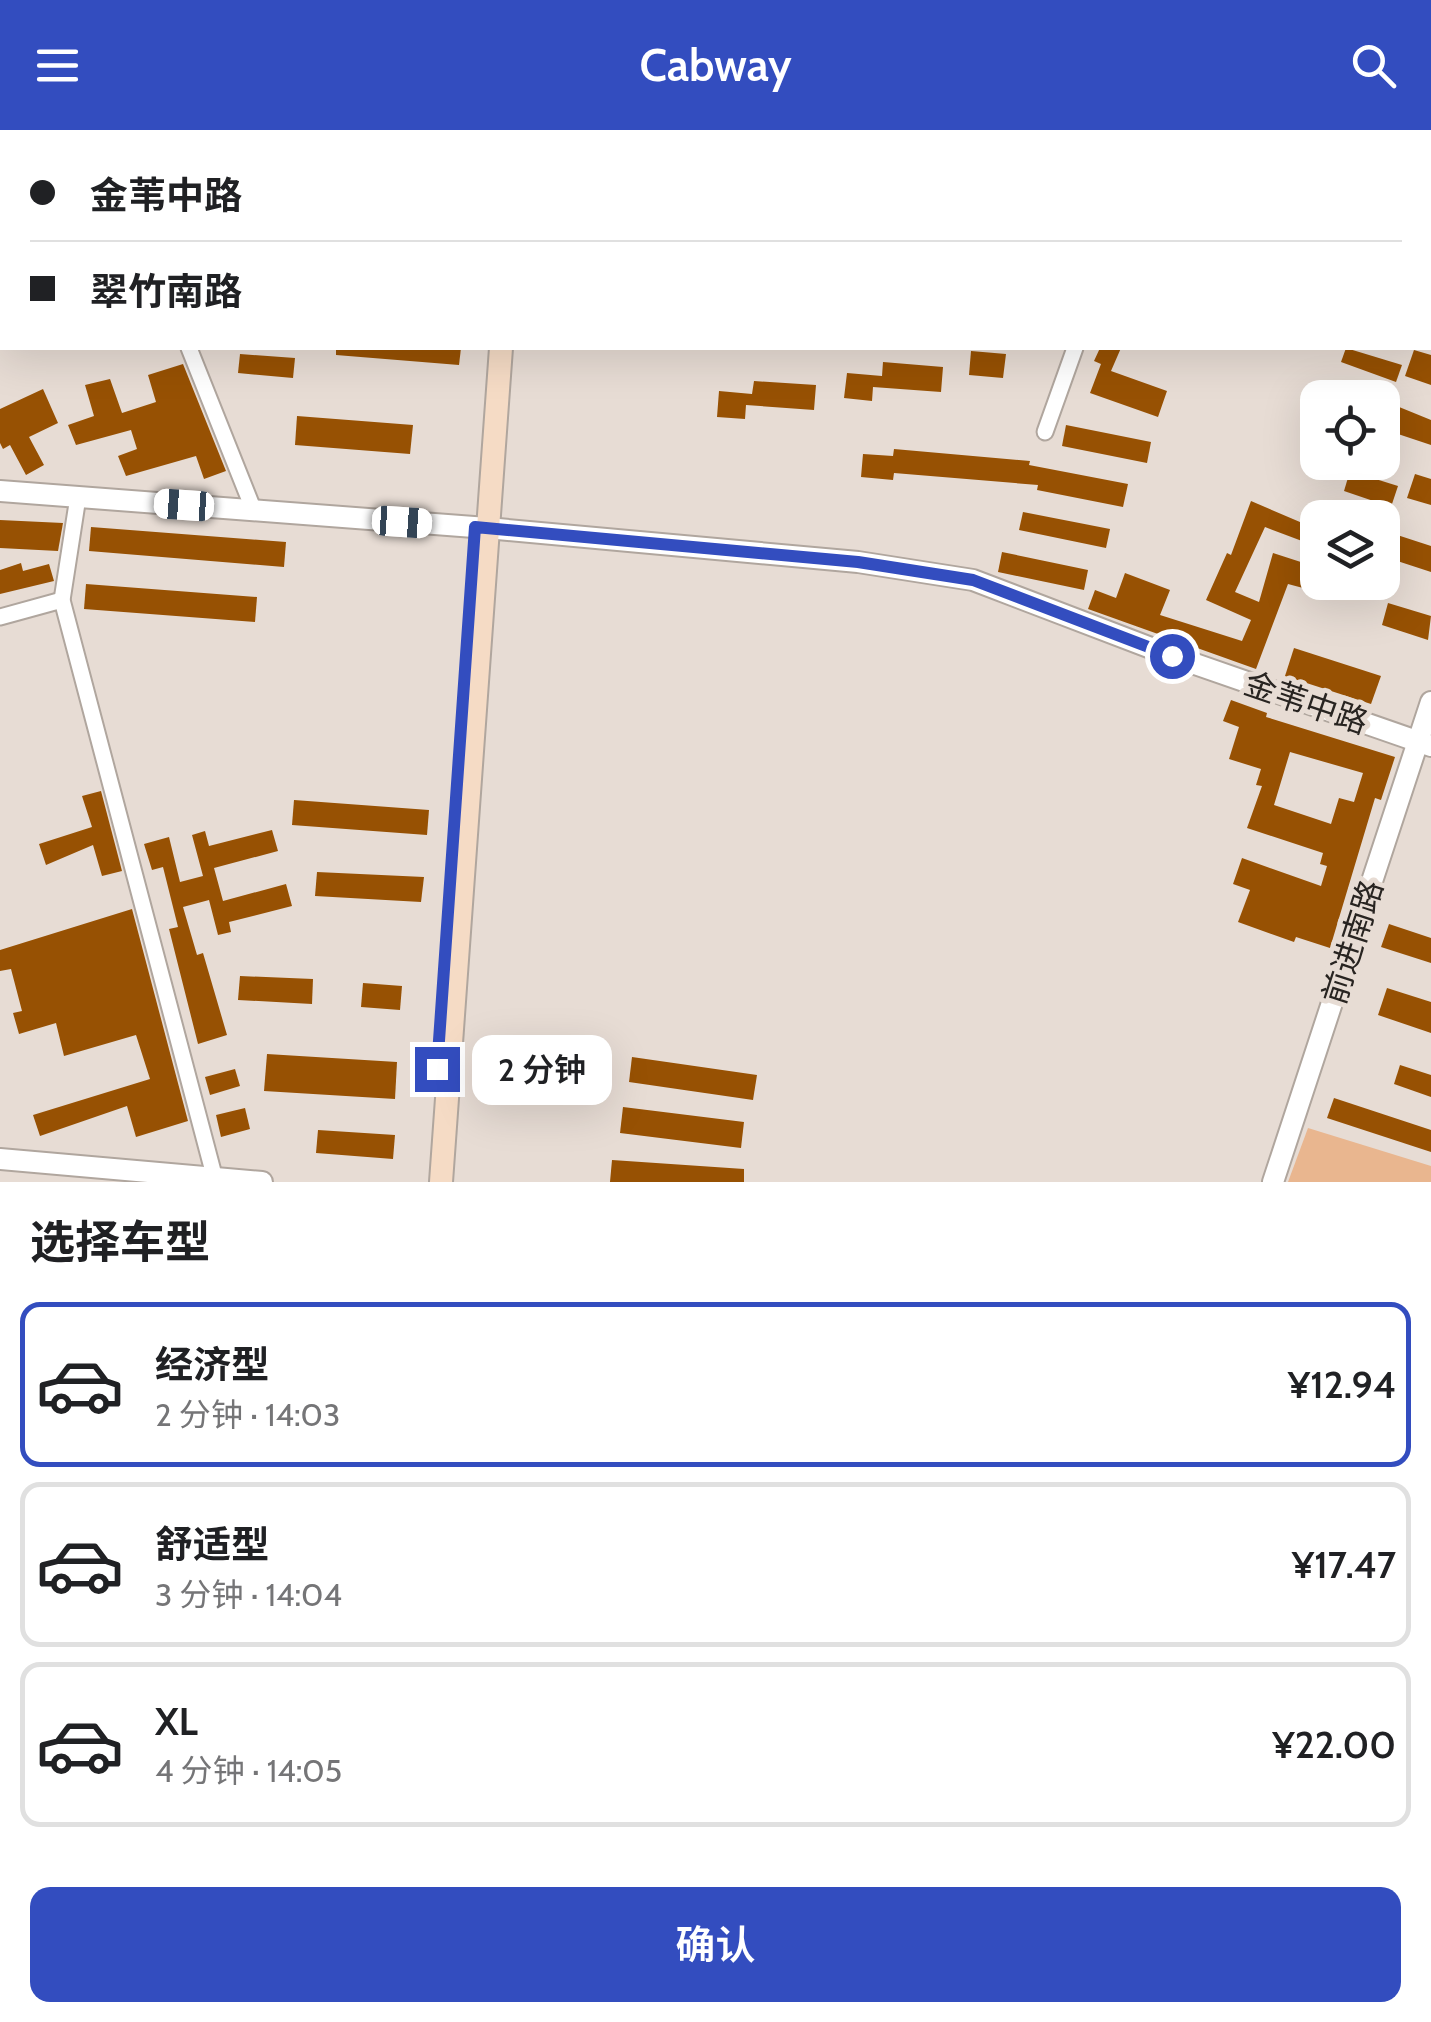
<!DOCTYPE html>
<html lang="zh">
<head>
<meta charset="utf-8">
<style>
  :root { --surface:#fff; --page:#f2f2f2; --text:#202124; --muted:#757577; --line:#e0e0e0; --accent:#334dbf }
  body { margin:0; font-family:Cabin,"Noto Sans SC",sans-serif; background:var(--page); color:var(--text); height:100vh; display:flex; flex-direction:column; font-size:38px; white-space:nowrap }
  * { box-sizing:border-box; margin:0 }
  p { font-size:32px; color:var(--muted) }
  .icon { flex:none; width:55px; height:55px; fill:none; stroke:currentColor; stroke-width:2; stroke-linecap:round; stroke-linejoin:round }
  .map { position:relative; height:1052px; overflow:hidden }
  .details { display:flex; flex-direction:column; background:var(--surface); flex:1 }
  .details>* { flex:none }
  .banner { position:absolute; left:0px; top:0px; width:1432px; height:220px; box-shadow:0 10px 40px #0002; display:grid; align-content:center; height:220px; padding:0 30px; background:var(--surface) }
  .controls { position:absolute; left:1300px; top:250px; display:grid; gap:20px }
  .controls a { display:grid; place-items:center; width:100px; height:100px; border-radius:20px; background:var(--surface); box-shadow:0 10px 40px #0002; font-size:50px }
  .end { position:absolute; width:45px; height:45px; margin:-22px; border:12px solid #334dbf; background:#fff; box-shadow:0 0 0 5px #fff }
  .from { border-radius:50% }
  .bubble { position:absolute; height:70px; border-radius:20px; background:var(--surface); box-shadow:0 10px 40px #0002; font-size:32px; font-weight:600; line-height:70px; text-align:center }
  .car { position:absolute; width:30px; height:60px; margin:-30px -15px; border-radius:12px; box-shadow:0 0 8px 2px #0007; background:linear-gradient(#fff 24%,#345 0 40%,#fff 0 76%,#345 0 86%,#fff 0) }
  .banner b { display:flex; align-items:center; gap:35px; height:95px; font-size:38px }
  .banner b+b { border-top:2px solid var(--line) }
  .banner i { width:25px; height:25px; background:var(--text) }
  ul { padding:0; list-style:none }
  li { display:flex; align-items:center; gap:30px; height:165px; margin:0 20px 15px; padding:0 10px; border:5px solid var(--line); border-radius:20px }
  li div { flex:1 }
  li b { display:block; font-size:38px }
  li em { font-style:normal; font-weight:600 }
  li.active { border-color:var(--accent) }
  li>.icon { width:90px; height:90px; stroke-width:1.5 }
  h2 { padding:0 30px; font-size:45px; line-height:120px }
  .action { display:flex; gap:20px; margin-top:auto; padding:20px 30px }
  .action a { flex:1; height:115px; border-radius:20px; background:var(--accent); color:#fff; font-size:40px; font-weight:600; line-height:115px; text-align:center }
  header { display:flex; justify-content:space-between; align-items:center; height:130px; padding:0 30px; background:var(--accent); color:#fff; font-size:45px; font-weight:600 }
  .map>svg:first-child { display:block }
  .green { fill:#e9b68f }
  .building { fill:#975103; fill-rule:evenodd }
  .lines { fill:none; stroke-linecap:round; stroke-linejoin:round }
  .minor-casing { stroke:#b0a69e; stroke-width:19 }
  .tertiary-casing { stroke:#b0a69e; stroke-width:24 }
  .secondary-casing { stroke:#b0a69e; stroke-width:26 }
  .minor { stroke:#fff; stroke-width:15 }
  .tertiary { stroke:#fff; stroke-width:20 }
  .secondary { stroke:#f5dbc5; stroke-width:22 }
  .route { stroke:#334dbf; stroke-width:12 }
  .labels { text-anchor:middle; stroke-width:10; stroke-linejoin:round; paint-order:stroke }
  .street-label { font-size:32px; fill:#282421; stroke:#e7dcd4 }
</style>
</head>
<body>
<header><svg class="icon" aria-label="menu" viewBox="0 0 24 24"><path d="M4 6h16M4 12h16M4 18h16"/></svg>Cabway<svg class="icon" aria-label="search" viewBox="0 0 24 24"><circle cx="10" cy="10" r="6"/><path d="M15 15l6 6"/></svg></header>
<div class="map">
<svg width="1431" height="1052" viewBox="0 0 1431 1052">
  <rect width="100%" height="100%" fill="#e7dcd4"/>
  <path class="green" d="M 1308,998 L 1431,1036 L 1431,1052 L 1288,1052 Z"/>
  <g class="building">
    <path d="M 336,218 L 461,218 L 459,235 L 336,225 Z"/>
    <path d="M 1100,218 L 1121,218 L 1111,241 L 1167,261 L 1158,287 L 1090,263 L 1101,234 L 1094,231 Z"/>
    <path d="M 1346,218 L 1402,235 L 1396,252 L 1341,232 Z"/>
    <path d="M 1414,220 L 1431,225 L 1431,255 L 1405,246 Z"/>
    <path d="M 971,221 L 1006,224 L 1003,248 L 969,245 Z"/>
    <path d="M 240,224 L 295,228 L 293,248 L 238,243 Z"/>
    <path d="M 883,232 L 943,237 L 941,262 L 873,257 L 872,271 L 844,268 L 847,243 L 882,246 Z"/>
    <path d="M 183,234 L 226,341 L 204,349 L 196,326 L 126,346 L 118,326 L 137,319 L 131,300 L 76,315 L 68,295 L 94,286 L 85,255 L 110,249 L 122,283 L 156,272 L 148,245 Z"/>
    <path d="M 754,251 L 816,255 L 814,280 L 746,275 L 745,289 L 717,287 L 719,261 L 752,264 Z"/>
    <path d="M 43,259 L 58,293 L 29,307 L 44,335 L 26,345 L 10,315 L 3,319 L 0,313 L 0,279 Z"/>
    <path d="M 1382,270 L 1431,290 L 1431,315 L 1392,302 L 1397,287 L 1382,283 Z"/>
    <path d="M 297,286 L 413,295 L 410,324 L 295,315 Z"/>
    <path d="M 1066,295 L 1151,312 L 1147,333 L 1062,316 Z"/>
    <path d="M 894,319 L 1030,331 L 1029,335 L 1128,354 L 1123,377 L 1037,360 L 1038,355 L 894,343 L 893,350 L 861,347 L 863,324 L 893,326 Z"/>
    <path d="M 1350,341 L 1398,356 L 1391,377 L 1344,361 Z"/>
    <path d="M 1415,344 L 1431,349 L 1431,375 L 1407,368 Z"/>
    <path d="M 1251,371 L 1307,395 L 1302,411 L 1265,397 L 1235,462 L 1259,472 L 1273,423 L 1307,434 L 1318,407 L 1318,462 L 1288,454 L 1256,539 L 1088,479 L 1095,460 L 1116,468 L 1125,443 L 1170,460 L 1160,485 L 1242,511 L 1251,490 L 1206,470 L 1227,423 L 1231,425 Z"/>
    <path d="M 1023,382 L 1110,399 L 1106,418 L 1019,400 Z"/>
    <path d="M 0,390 L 63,393 L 58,421 L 0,418 Z"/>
    <path d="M 91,397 L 286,412 L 284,437 L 89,421 Z"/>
    <path d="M 1388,402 L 1431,416 L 1431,442 L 1382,426 Z"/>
    <path d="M 1002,422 L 1088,440 L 1084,460 L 998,442 Z"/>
    <path d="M 21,433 L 23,441 L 49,434 L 54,451 L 0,464 L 0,440 Z"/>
    <path d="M 86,454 L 257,467 L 255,492 L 84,479 Z"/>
    <path d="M 1388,473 L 1431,486 L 1428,510 L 1382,495 Z"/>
    <path d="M 1294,518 L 1381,546 L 1371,574 L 1285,546 Z"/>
    <path d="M 1231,570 L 1267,583 L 1266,587 L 1395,627 L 1381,670 L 1375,668 L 1330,818 L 1296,807 L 1294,812 L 1238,792 L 1250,760 L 1233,754 L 1242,728 L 1321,756 L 1327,736 L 1320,734 L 1323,723 L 1247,698 L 1262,656 L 1256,655 L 1261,639 L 1229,629 L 1239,597 L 1223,591 ZM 1290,622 L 1363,643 L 1354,672 L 1339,668 L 1331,694 L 1274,675 Z"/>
    <path d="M 101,661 L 122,741 L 102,746 L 93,715 L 46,735 L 39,714 L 92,697 L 82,666 Z"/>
    <path d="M 294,670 L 429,680 L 427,705 L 292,695 Z"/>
    <path d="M 272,700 L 278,721 L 214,738 L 223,771 L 286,754 L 292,776 L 229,792 L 231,802 L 218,805 L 209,770 L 183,777 L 197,825 L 203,823 L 227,905 L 198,914 L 169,799 L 178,797 L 163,737 L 152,740 L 144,714 L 169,707 L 180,752 L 203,746 L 192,705 L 205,701 L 209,716 Z"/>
    <path d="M 317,742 L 424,747 L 421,772 L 315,766 Z"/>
    <path d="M 132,779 L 188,991 L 136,1007 L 127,976 L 40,1006 L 33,985 L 150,949 L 136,905 L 64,926 L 56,893 L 19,904 L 13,883 L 22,881 L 11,839 L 0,841 L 0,820 Z"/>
    <path d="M 1389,794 L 1431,808 L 1431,833 L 1381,817 Z"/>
    <path d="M 240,846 L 313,849 L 312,874 L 238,870 Z"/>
    <path d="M 363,853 L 402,856 L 400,880 L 361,877 Z"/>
    <path d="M 1387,858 L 1431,872 L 1431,903 L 1378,885 Z"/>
    <path d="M 267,924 L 397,932 L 395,969 L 264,961 Z"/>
    <path d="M 632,927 L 757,945 L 753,970 L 629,952 Z"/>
    <path d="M 1400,935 L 1431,945 L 1431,967 L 1394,954 Z"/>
    <path d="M 235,939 L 240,956 L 210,965 L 205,947 Z"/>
    <path d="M 1334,968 L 1431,1000 L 1431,1022 L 1327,988 Z"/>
    <path d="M 623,977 L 744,992 L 741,1018 L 620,1003 Z"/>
    <path d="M 245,978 L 250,999 L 221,1007 L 216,985 Z"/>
    <path d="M 318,1000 L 395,1005 L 393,1029 L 316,1023 Z"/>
    <path d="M 612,1030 L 744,1039 L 744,1052 L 610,1052 Z"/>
  </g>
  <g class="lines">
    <g class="minor-casing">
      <g id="minor">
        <path d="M 96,0 L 97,2"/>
        <path d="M 189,218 L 254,381"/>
        <path d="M 1045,302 L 1075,218"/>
        <path d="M 78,367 L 62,470 L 215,1049"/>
        <path d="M 0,487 L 62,470"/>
      </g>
    </g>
    <g class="tertiary-casing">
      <g id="tertiary">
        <path d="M 0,361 L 487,398 L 858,432 L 973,450 L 1172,526 L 1431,616"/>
        <path d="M 0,1029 L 262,1052"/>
        <path d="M 1273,1052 L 1431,572"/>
      </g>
    </g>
    <g class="secondary-casing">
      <g id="secondary">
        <path d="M 1090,0 L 1099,2"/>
        <path d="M 1132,0 L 1140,2"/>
        <path d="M 518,2 L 518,0"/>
        <path d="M 1430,100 L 1431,100"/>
        <path d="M 441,1052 L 501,218"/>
      </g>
    </g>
    <use href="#minor" class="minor"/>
    <use href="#tertiary" class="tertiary"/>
    <use href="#secondary" class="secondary"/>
  </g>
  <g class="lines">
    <path class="route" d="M 437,939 L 475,397 L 858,432 L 973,450 L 1172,526"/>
  </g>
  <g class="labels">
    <g class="street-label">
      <text transform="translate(1306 573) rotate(19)" y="11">金苇中路</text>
      <text transform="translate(1353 812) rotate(-72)" y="11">前进南路</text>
    </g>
  </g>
</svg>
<div class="controls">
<a><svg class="icon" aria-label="locate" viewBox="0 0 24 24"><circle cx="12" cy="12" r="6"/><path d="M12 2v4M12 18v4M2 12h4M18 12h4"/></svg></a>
<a><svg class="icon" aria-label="layers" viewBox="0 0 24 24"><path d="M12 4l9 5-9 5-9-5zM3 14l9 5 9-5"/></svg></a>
</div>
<i class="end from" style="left:1172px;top:526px"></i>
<i class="end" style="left:437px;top:939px"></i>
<div class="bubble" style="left:472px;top:905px;width:140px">2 分钟</div>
<i class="car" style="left:184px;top:375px;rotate:274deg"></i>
<i class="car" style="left:402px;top:392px;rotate:94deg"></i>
<div class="banner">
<b><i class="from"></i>金苇中路</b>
<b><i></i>翠竹南路</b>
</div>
</div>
<section class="details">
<h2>选择车型</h2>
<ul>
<li class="active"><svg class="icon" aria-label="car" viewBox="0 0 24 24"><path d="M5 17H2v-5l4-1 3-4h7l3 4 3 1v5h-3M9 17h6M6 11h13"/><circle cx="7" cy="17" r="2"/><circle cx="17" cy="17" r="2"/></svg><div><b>经济型</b><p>2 分钟 · 14:03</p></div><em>¥12.94</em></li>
<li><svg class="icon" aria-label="car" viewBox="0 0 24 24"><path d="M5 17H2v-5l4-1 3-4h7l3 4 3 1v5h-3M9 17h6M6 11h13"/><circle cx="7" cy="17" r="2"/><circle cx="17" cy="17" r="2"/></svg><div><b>舒适型</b><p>3 分钟 · 14:04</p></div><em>¥17.47</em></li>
<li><svg class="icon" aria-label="car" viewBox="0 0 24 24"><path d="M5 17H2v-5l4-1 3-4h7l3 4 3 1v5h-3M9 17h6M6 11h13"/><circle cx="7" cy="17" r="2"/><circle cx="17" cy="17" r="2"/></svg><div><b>XL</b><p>4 分钟 · 14:05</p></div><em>¥22.00</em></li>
</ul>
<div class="action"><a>确认</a></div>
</section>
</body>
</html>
